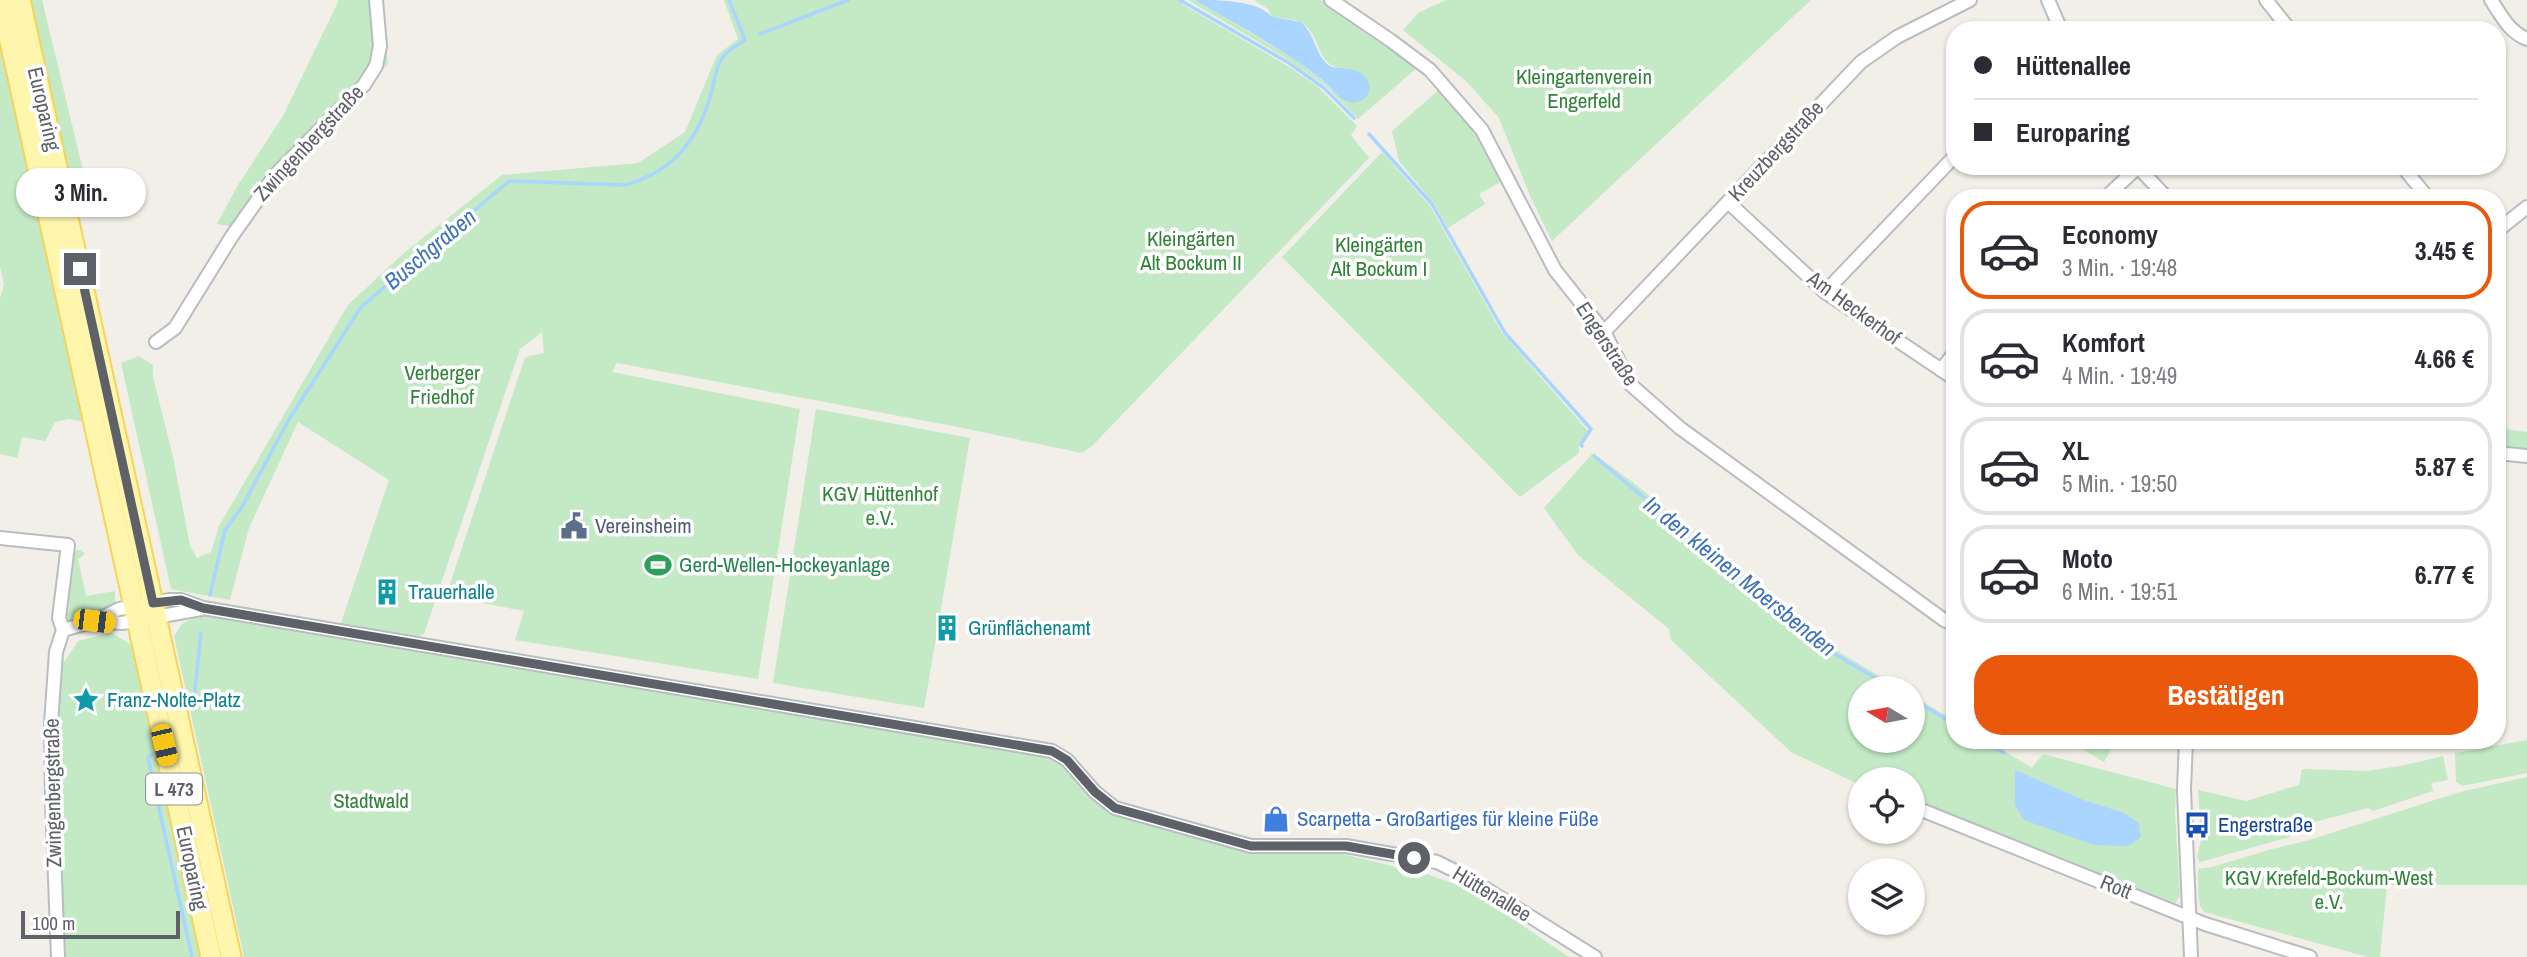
<!DOCTYPE html>
<html lang="de">
<head>
<meta charset="utf-8">
<style>
  :root { --surface:#fff; --page:#f2f2f3; --text:#2b2b33; --muted:#7c7c81; --line:#e1e1e2; --accent:#ea580c }
  body { margin:0; font-family:"Archivo Narrow",sans-serif; background:var(--page); color:var(--text); height:100vh; display:flex; flex-direction:column; font-size:26px; white-space:nowrap }
  * { box-sizing:border-box; margin:0 }
  p { font-size:23px; color:var(--muted) }
  .icon { flex:none; width:38px; height:38px; fill:none; stroke:currentColor; stroke-width:2; stroke-linecap:round; stroke-linejoin:round }
  .map { position:relative; flex:1; overflow:hidden }
  .drawer { position:absolute; left:1946px; top:189px; width:560px; height:560px; display:flex; flex-direction:column; background:var(--surface); border-radius:28px; box-shadow:0 2px 5px #0004 }
  .drawer>* { flex:none }
  .hud { position:absolute; left:1946px; top:21px; width:560px; height:154px; border-radius:28px; box-shadow:0 2px 5px #0004; display:grid; align-content:center; height:154px; padding:0 28px; background:var(--surface) }
  .needle { width:46px; rotate:280deg }
  .buttons { position:absolute; left:1848px; top:676px; display:grid; gap:14px }
  .buttons a { display:grid; place-items:center; width:77px; height:77px; border-radius:50%; background:var(--surface); box-shadow:0 2px 5px #0004; font-size:35px }
  .scale { position:absolute; left:21px; bottom:18px; width:159px; box-sizing:border-box; padding-left:7px; border:4px solid #5e6268; border-top:0; font-size:19px; line-height:24px; white-space:nowrap; color:#5e6268; -webkit-text-stroke:5px #fff; paint-order:stroke }
  .end { position:absolute; width:32px; height:32px; margin:-16px; border:9px solid #5e6268; background:#fff; box-shadow:0 0 0 4px #fff }
  .from { border-radius:50% }
  .bubble { position:absolute; height:49px; border-radius:24px; background:var(--surface); box-shadow:0 2px 5px #0004; font-size:23px; font-weight:700; line-height:49px; text-align:center }
  .car { position:absolute; width:21px; height:42px; margin:-21px -10px; border-radius:9px; box-shadow:0 0 5px 2px #0007; background:linear-gradient(#f5c518 24%,#345 0 40%,#f5c518 0 76%,#345 0 86%,#f5c518 0) }
  .hud b { display:flex; align-items:center; gap:24px; height:66px; font-size:26px }
  .hud b+b { border-top:2px solid var(--line) }
  .hud i { width:18px; height:18px; background:var(--text) }
  ul { padding:12px 0 0; list-style:none }
  li { display:flex; align-items:center; gap:21px; height:98px; margin:0 14px 10px; padding:0 14px; border:4px solid var(--line); border-radius:28px }
  li div { flex:1 }
  li b { display:block; font-size:26px }
  li em { font-style:normal; font-weight:700 }
  li.current { border-color:var(--accent) }
  li>.icon { width:63px; height:63px; stroke-width:1.5 }
  .button { display:flex; gap:14px; margin-top:auto; padding:14px 28px }
  .button a { flex:1; height:80px; border-radius:28px; background:var(--accent); color:#fff; font-size:28px; font-weight:700; line-height:80px; text-align:center }
  .map>svg:first-child { display:block }
  .green { fill:#c3e9c5; fill-rule:evenodd }
  .water { fill:#a9d5ff }
  .lines { fill:none; stroke-linecap:round; stroke-linejoin:round }
  .stream { stroke:#a9d5ff; stroke-width:3.5 }
  .minor-casing { stroke:#b9bcc1; stroke-width:16 }
  .primary-casing { stroke:#f7d35a; stroke-width:23 }
  .minor { stroke:#fff; stroke-width:12 }
  .primary { stroke:#fff6ae; stroke-width:19 }
  .route { stroke:#5e6268; stroke-width:9 }
  .labels { text-anchor:middle; stroke-width:7; stroke-linejoin:round; paint-order:stroke }
  .shield { fill:#fff; stroke:#8e9195; stroke-width:2 }
  .shield-label { font-size:19px; font-weight:bold; fill:#5e6268 }
  .park-label { font-size:21px; fill:#31833a; stroke:#fff }
  .street-label { font-size:21px; fill:#5e6268; stroke:#fff }
  .service-label { font-size:21px; fill:#4e5e75; stroke:#fff; text-anchor:start }
  .leisure-label { font-size:21px; fill:#27864d; stroke:#fff; text-anchor:start }
  .culture-label { font-size:21px; fill:#0d838f; stroke:#fff; text-anchor:start }
  .shop-label { font-size:21px; fill:#366cbe; stroke:#fff; text-anchor:start }
  .transit-label { font-size:21px; fill:#164399; stroke:#fff; text-anchor:start }
  .water-label { font-size:23px; font-style:italic; fill:#4074b7; stroke:#fff }
</style>
</head>
<body>
<div class="map">
<svg width="2527" height="957" viewBox="0 0 2527 957">
  <rect width="100%" height="100%" fill="#f1efe7"/>
  <g class="green">
    <path d="M 0,0 L 42,0 L 87,187 L 33,171 L 86,422 L 69,419 L 55,422 L 45,441 L 22,437 L 17,458 L 0,454 L 0,298 L 4,285 L 0,267 Z"/>
    <path d="M 339,0 L 380,0 L 388,64 L 360,94 L 353,87 L 285,156 L 232,227 L 217,224 L 238,185 L 283,116 Z"/>
    <path d="M 724,0 L 1182,0 L 1182,4 L 1291,68 L 1318,87 L 1357,126 L 1351,135 L 1369,158 L 1092,446 L 1082,453 L 958,427 L 617,363 L 612,372 L 800,409 L 758,679 L 515,640 L 524,611 L 446,596 L 525,357 L 544,353 L 542,332 L 520,349 L 424,634 L 414,639 L 340,626 L 389,480 L 298,422 L 249,528 L 230,600 L 171,589 L 121,363 L 139,356 L 153,365 L 153,377 L 173,457 L 190,546 L 197,558 L 211,552 L 219,526 L 348,305 L 404,253 L 502,175 L 638,163 L 685,132 L 717,55 L 738,39 Z"/>
    <path d="M 1188,0 L 1195,0 L 1296,60 L 1332,89 L 1339,68 C 1315,63 1321,32 1300,22 C 1292,18 1281,19 1272,17 L 1268,9 L 1254,0 L 1320,0 L 1385,41 L 1418,67 L 1358,119 L 1326,86 L 1287,59 Z"/>
    <path d="M 1446,0 L 1811,0 L 1552,241 L 1531,198 L 1499,118 L 1467,82 L 1403,30 L 1418,13 Z"/>
    <path d="M 1440,89 L 1479,134 L 1504,180 L 1479,194 L 1485,204 L 1448,228 L 1435,205 L 1399,161 L 1392,131 Z"/>
    <path d="M 1382,152 L 1430,206 L 1502,333 L 1588,431 L 1579,444 L 1579,453 L 1520,497 L 1282,257 Z"/>
    <path d="M 816,409 L 970,438 L 924,708 L 773,683 Z"/>
    <path d="M 2497,428 L 2527,432 L 2527,453 L 2497,450 Z"/>
    <path d="M 1593,453 L 1635,484 L 1829,646 L 1899,688 L 1860,688 L 1860,740 L 1913,740 L 1913,696 L 1955,721 L 1955,740 L 1986,740 L 2032,768 L 2043,754 L 2176,789 L 2175,812 L 2180,896 L 2175,903 L 1977,824 L 1922,809 L 1920,813 L 1913,810 L 1913,779 L 1860,779 L 1860,785 L 1791,752 L 1671,640 L 1669,629 L 1578,555 L 1544,508 ZM 2016,771 L 2084,800 L 2122,812 L 2015,805 Z"/>
    <path d="M 77,550 L 80,550 L 85,554 L 78,559 L 86,596 L 115,591 L 115,604 L 107,610 L 69,621 L 65,617 L 74,564 L 71,562 L 72,555 Z"/>
    <path d="M 201,614 L 1059,757 L 1095,802 L 1109,812 L 1256,852 L 1334,852 L 1426,874 L 1458,885 L 1479,896 L 1569,957 L 244,957 L 174,636 L 182,624 Z"/>
    <path d="M 112,633 L 133,646 L 201,957 L 65,957 L 56,718 L 60,663 L 65,661 L 78,641 Z"/>
    <path d="M 2067,740 L 2103,740 L 2113,746 L 2104,762 Z"/>
    <path d="M 2527,740 L 2527,773 L 2462,786 L 2456,782 L 2455,753 Z"/>
    <path d="M 2443,756 L 2448,780 L 2431,783 L 2433,791 L 2373,811 L 2368,808 L 2288,829 L 2290,837 L 2200,862 L 2197,857 L 2201,840 L 2198,790 L 2246,801 L 2299,785 L 2302,769 L 2368,771 L 2406,765 Z"/>
    <path d="M 2527,777 L 2527,885 L 2387,885 L 2380,957 L 2368,957 L 2204,912 L 2200,906 L 2198,893 L 2198,869 L 2212,867 L 2272,849 L 2306,841 L 2460,792 Z"/>
  </g>
  <g class="water">
    <path d="M 1195,0 C 1220,0 1258,0 1272,17 L 1301,22 C 1315,35 1315,52 1326,63 C 1335,72 1351,65 1362,74 C 1380,89 1362,111 1342,99 C 1338,96 1334,91 1330,87 C 1320,78 1308,69 1297,61 C 1264,39 1228,20 1195,0 Z"/>
    <path d="M 2015,770 L 2084,800 L 2122,812 L 2139,823 L 2141,837 L 2128,846 L 2094,845 L 2024,820 L 2015,805 Z"/>
  </g>
  <g class="lines">
    <g class="stream">
      <path d="M 1180,0 L 1289,63 L 1324,88 L 1354,118"/>
      <path d="M 760,34 L 848,0"/>
      <path d="M 1369,134 L 1432,204 L 1505,333 L 1591,429 L 1581,444 L 1582,446"/>
      <path d="M 1594,456 L 1823,647 L 1892,688"/>
      <path d="M 210,595 L 225,530 L 242,507 L 288,421 L 361,307 L 509,181 L 625,185 C 673,172 698,140 711,94 C 714,83 716,65 723,57 C 728,50 738,45 745,40 L 729,0"/>
      <path d="M 1913,700 L 1955,724"/>
      <path d="M 193,709 L 201,633"/>
      <path d="M 1982,740 L 2004,753"/>
      <path d="M 152,754 L 148,757 L 149,763 L 192,957"/>
    </g>
    <g class="minor-casing">
      <g id="minor">
        <path d="M 1331,0 L 1390,40 L 1430,70 L 1482,130 L 1555,270 L 1604,332 L 1631,385 L 1680,428 L 1944,620 L 1955,625"/>
        <path d="M 2048,0 L 2061,30"/>
        <path d="M 2266,0 L 2290,30"/>
        <path d="M 2491,0 C 2501,15 2509,32 2527,39"/>
        <path d="M 2137,166 L 2167,198"/>
        <path d="M 2402,166 L 2428,198"/>
        <path d="M 2105,198 L 2138,167"/>
        <path d="M 1728,202 L 1825,292 L 1955,379"/>
        <path d="M 2497,231 L 2527,207"/>
        <path d="M 1825,292 L 1955,156"/>
        <path d="M 1604,332 L 1861,62 L 1897,37 L 1970,0"/>
        <path d="M 156,342 L 175,328 L 232,236 L 276,174 L 364,85 L 376,66 L 380,46 L 376,0"/>
        <path d="M 1941,370 L 1955,352"/>
        <path d="M 2497,453 L 2527,456"/>
        <path d="M 0,538 L 68,545 L 59,618 L 63,630 L 56,652 L 51,724 L 52,801 L 58,957"/>
        <path d="M 95,621 L 122,623 L 201,609"/>
        <path d="M 63,630 L 95,621 L 119,609 L 169,600 L 181,600 L 203,608 L 1052,751 L 1067,760 L 1095,792 L 1115,808 L 1251,846 L 1346,846 L 1437,862 L 1467,877 L 1595,957"/>
        <path d="M 2186,740 L 2184,790 L 2191,957"/>
        <path d="M 1924,811 L 2205,924 L 2310,957"/>
      </g>
    </g>
    <g class="primary-casing">
      <g id="primary">
        <path d="M 1,0 L 211,957"/>
        <path d="M 20,0 L 231,957"/>
      </g>
    </g>
    <use href="#minor" class="minor"/>
    <use href="#primary" class="primary"/>
  </g>
  <g class="lines">
    <path class="route" d="M 80,269 L 153,603 L 181,600 L 203,608 L 1052,751 L 1067,760 L 1095,792 L 1115,808 L 1251,846 L 1346,846 L 1414,858"/>
  </g>
  <defs>
    <g id="civic-bare" transform="scale(2.1)"><path d="M-.6-6.5H3V-4.5H.6V-3L4-1V1h2V6H-6V1h2V-1L-.6-3ZM-1.2 2.5V6h2.4V2.5Z" fill="#5c6f8a" stroke="#fff" stroke-width="2.5" paint-order="stroke"/></g>
    <g id="stadium-bare" transform="scale(2.1)"><path d="M0-5a6.5 5 0 1 0 0 10a6.5 5 0 1 0 0-10ZM-3.5-1.8h7v3.6h-7Z" fill="#2e9e5b" stroke="#fff" stroke-width="2.5" paint-order="stroke"/></g>
    <g id="building-bare" transform="scale(2.1)"><path d="M-4-6H4V6H1V3H-1V6H-4ZM-2.5-4.3h1.7v1.8h-1.7ZM.8-4.3h1.7v1.8H.8ZM-2.5-1h1.7V.8h-1.7ZM.8-1h1.7V.8H.8Z" fill="#0f9aa8" stroke="#fff" stroke-width="2.5" paint-order="stroke"/></g>
    <g id="sight-bare" transform="scale(2.1)"><path d="M0-6L1.8-2.2L6-1.7L2.9 1.2L3.7 5.4L0 3.3L-3.7 5.4L-2.9 1.2L-6-1.7L-1.8-2.2Z" fill="#0f9aa8" stroke="#fff" stroke-width="2.5" paint-order="stroke"/></g>
    <g id="shop-bare" transform="scale(2.1)"><path d="M-5-2.5h2.3a2.7 3.5 0 0 1 5.4 0H5L5.5 6h-11ZM-1.5-2.5h3a1.5 2.3 0 0 0-3 0Z" fill="#3f7fe0" stroke="#fff" stroke-width="2.5" paint-order="stroke"/></g>
    <g id="bus-bare" transform="scale(2.1)"><path d="M-5-6H5V4H4V6H2V4H-2V6H-4V4H-5ZM-3.5-4V0h7V-4ZM-3.5 1.2v1.5H-2V1.2ZM2 1.2v1.5H3.5V1.2Z" fill="#1a4fb4" stroke="#fff" stroke-width="2.5" paint-order="stroke"/></g>
  </defs>
  <g fill-rule="evenodd">
    <use href="#civic-bare" x="574" y="526"/>
    <use href="#stadium-bare" x="658" y="565"/>
    <use href="#building-bare" x="387" y="592"/>
    <use href="#building-bare" x="947" y="628"/>
    <use href="#sight-bare" x="86" y="700"/>
    <use href="#shop-bare" x="1276" y="819"/>
    <use href="#bus-bare" x="2197" y="825"/>
  </g>
  <g class="labels">
    <rect class="shield" x="146" y="773.5" width="56" height="31" rx="5"/>
    <g class="shield-label">
      <text x="174" y="796">L 473</text>
    </g>
    <g class="park-label">
      <text x="1584" y="84">Kleingartenverein<tspan x="1584" dy="24">Engerfeld</tspan></text>
      <text x="1191" y="246">Kleingärten<tspan x="1191" dy="24">Alt Bockum II</tspan></text>
      <text x="1379" y="252">Kleingärten<tspan x="1379" dy="24">Alt Bockum I</tspan></text>
      <text x="442" y="380">Verberger<tspan x="442" dy="24">Friedhof</tspan></text>
      <text x="880" y="501">KGV Hüttenhof<tspan x="880" dy="24">e.V.</tspan></text>
      <text x="371" y="808">Stadtwald</text>
      <text x="2329" y="885">KGV Krefeld-Bockum-West<tspan x="2329" dy="24">e.V.</tspan></text>
    </g>
    <g class="street-label">
      <text transform="translate(44 109) rotate(77)" y="7">Europaring</text>
      <text transform="translate(309 143) rotate(-47)" y="7">Zwingenbergstraße</text>
      <text transform="translate(1776 151) rotate(-47)" y="7">Kreuzbergstraße</text>
      <text transform="translate(1854 308) rotate(36)" y="7">Am Heckerhof</text>
      <text transform="translate(1607 344) rotate(57)" y="7">Engerstraße</text>
      <text transform="translate(53 793) rotate(-91)" y="7">Zwingenbergstraße</text>
      <text transform="translate(192 868) rotate(78)" y="7">Europaring</text>
      <text transform="translate(2116 887) rotate(22)" y="7">Rott</text>
      <text transform="translate(1492 894) rotate(31)" y="7">Hüttenallee</text>
    </g>
    <g class="service-label">
      <text x="595" y="533">Vereinsheim</text>
    </g>
    <g class="leisure-label">
      <text x="679" y="572">Gerd-Wellen-Hockeyanlage</text>
    </g>
    <g class="culture-label">
      <text x="408" y="599">Trauerhalle</text>
      <text x="968" y="635">Grünflächenamt</text>
      <text x="107" y="707">Franz-Nolte-Platz</text>
    </g>
    <g class="shop-label">
      <text x="1297" y="826">Scarpetta - Großartiges für kleine Füße</text>
    </g>
    <g class="transit-label">
      <text x="2218" y="832">Engerstraße</text>
    </g>
    <g class="water-label">
      <text transform="translate(430 249) rotate(-40)" y="8">Buschgraben</text>
      <text transform="translate(1740 576) rotate(39)" y="8">In den kleinen Moersbenden</text>
    </g>
  </g>
</svg>
<div class="buttons">
<a><svg class="needle" viewBox="-14 -14 28 28"><path d="M0-13l5 13h-10z" fill="#e53935"/><path d="M0 13l5-13h-10z" fill="#7c7c81"/></svg></a>
<a><svg class="icon" aria-label="locate" viewBox="0 0 24 24"><circle cx="12" cy="12" r="6"/><path d="M12 2v4M12 18v4M2 12h4M18 12h4"/></svg></a>
<a><svg class="icon" aria-label="layers" viewBox="0 0 24 24"><path d="M12 4l9 5-9 5-9-5zM3 14l9 5 9-5"/></svg></a>
</div>
<div class="scale">100 m</div>
<i class="end from" style="left:1414px;top:858px"></i>
<i class="end" style="left:80px;top:269px"></i>
<div class="bubble" style="left:16px;top:168px;width:130px">3 Min.</div>
<i class="car" style="left:94px;top:621px;rotate:97deg"></i>
<i class="car" style="left:164px;top:745px;rotate:167deg"></i>
<div class="hud">
<b><i class="from"></i>Hüttenallee</b>
<b><i></i>Europaring</b>
</div>
<section class="drawer">
<ul>
<li class="current"><svg class="icon" aria-label="car" viewBox="0 0 24 24"><path d="M5 17H2v-5l4-1 3-4h7l3 4 3 1v5h-3M9 17h6M6 11h13"/><circle cx="7" cy="17" r="2"/><circle cx="17" cy="17" r="2"/></svg><div><b>Economy</b><p>3 Min. · 19:48</p></div><em>3.45 €</em></li>
<li><svg class="icon" aria-label="car" viewBox="0 0 24 24"><path d="M5 17H2v-5l4-1 3-4h7l3 4 3 1v5h-3M9 17h6M6 11h13"/><circle cx="7" cy="17" r="2"/><circle cx="17" cy="17" r="2"/></svg><div><b>Komfort</b><p>4 Min. · 19:49</p></div><em>4.66 €</em></li>
<li><svg class="icon" aria-label="car" viewBox="0 0 24 24"><path d="M5 17H2v-5l4-1 3-4h7l3 4 3 1v5h-3M9 17h6M6 11h13"/><circle cx="7" cy="17" r="2"/><circle cx="17" cy="17" r="2"/></svg><div><b>XL</b><p>5 Min. · 19:50</p></div><em>5.87 €</em></li>
<li><svg class="icon" aria-label="car" viewBox="0 0 24 24"><path d="M5 17H2v-5l4-1 3-4h7l3 4 3 1v5h-3M9 17h6M6 11h13"/><circle cx="7" cy="17" r="2"/><circle cx="17" cy="17" r="2"/></svg><div><b>Moto</b><p>6 Min. · 19:51</p></div><em>6.77 €</em></li>
</ul>
<div class="button"><a>Bestätigen</a></div>
</section>
</div>
</body>
</html>
